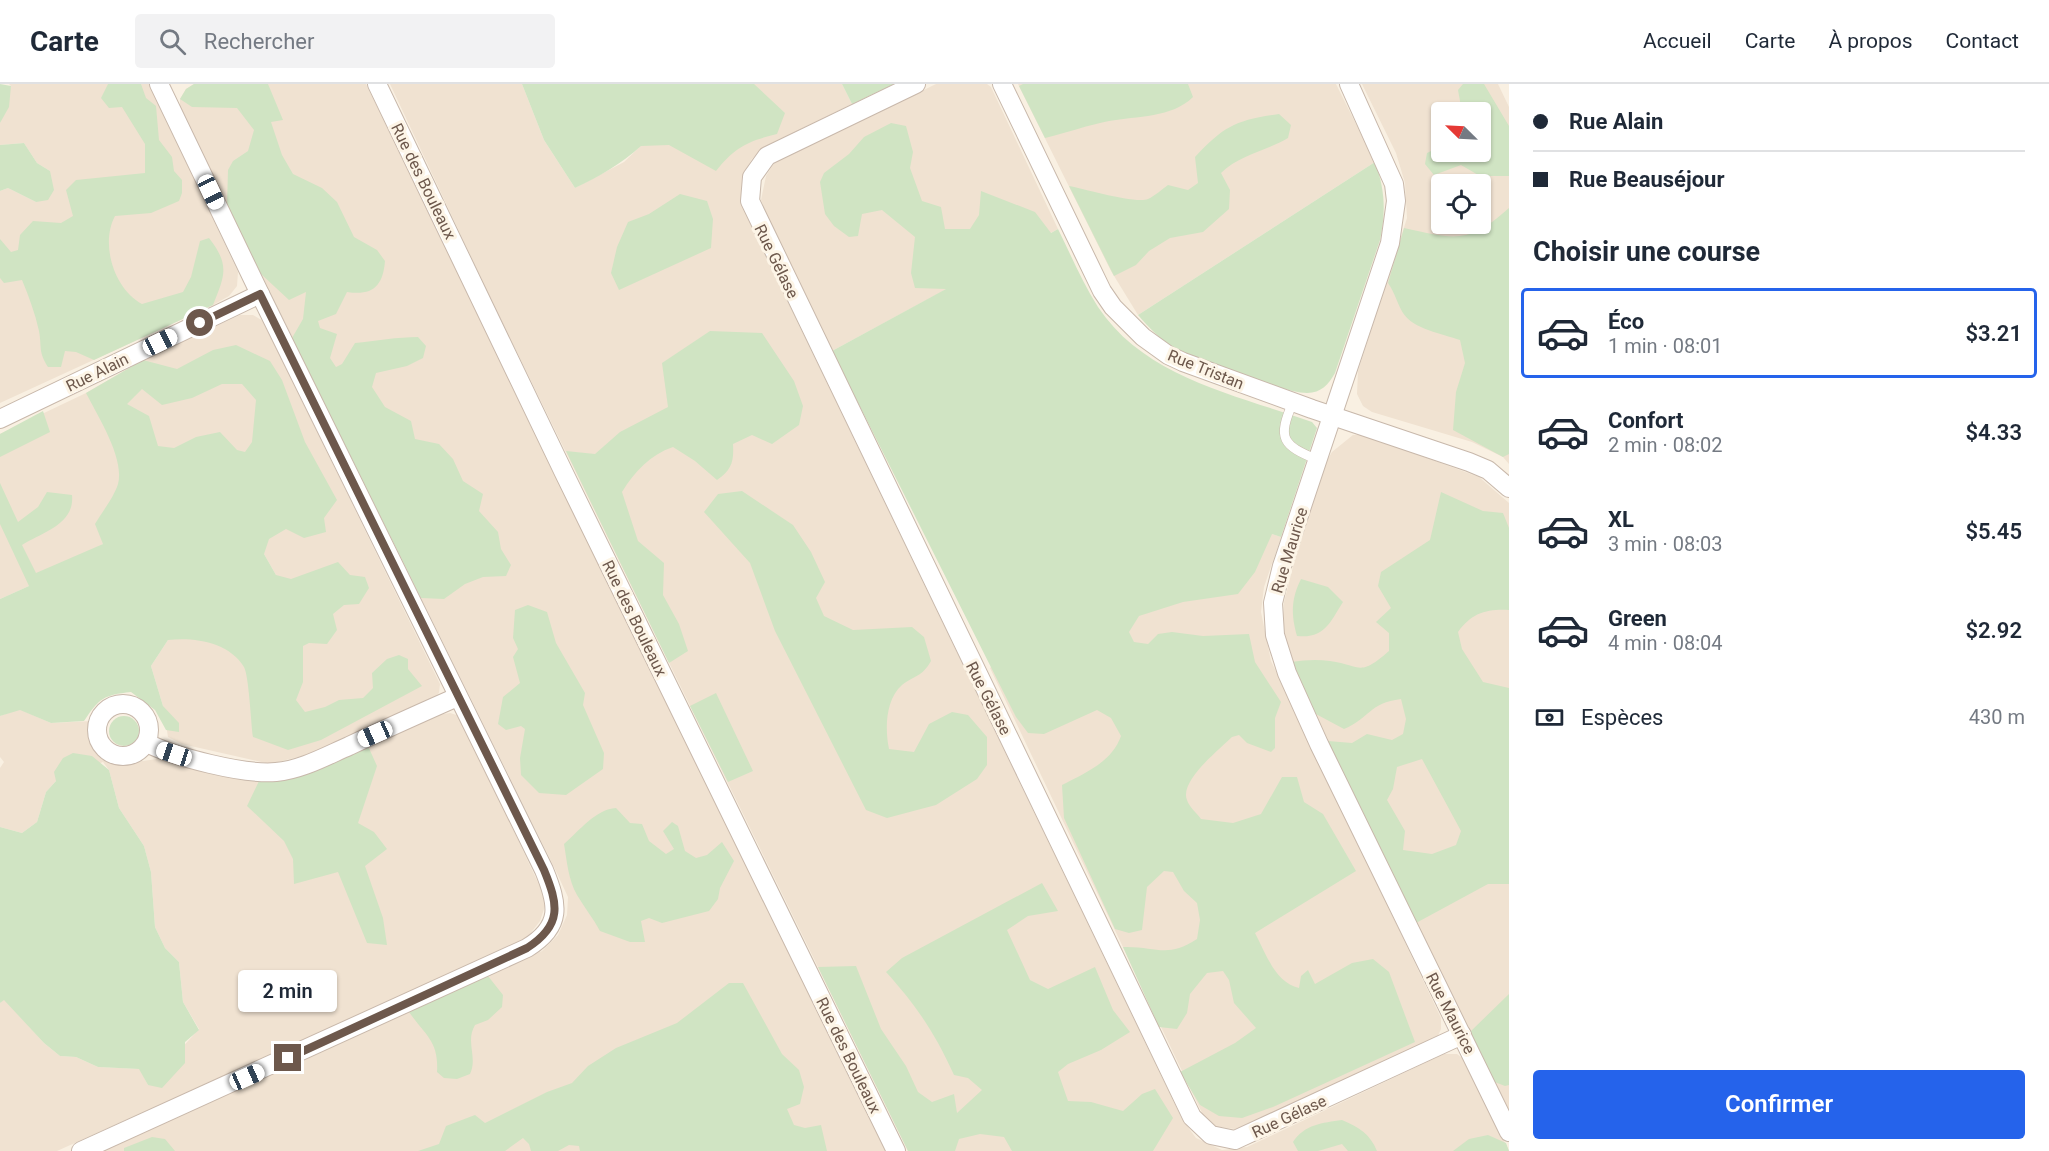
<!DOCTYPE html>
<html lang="fr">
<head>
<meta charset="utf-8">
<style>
  :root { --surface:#fff; --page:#f2f2f3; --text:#1f2937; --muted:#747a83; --line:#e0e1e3; --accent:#2563eb }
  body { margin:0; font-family:Roboto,sans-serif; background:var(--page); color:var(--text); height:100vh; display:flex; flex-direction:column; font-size:22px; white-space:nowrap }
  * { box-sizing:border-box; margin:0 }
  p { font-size:20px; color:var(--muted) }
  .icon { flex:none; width:33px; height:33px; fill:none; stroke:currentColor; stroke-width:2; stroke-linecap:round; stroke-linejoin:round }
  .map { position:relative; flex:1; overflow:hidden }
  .side { display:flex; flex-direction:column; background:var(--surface); width:540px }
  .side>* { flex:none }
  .top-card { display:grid; align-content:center; height:132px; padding:0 24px; background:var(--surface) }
  .needle { width:39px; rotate:294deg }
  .controls { position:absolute; left:1431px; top:18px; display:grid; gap:12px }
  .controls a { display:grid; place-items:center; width:60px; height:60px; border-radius:6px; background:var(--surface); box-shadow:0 2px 4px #0004; font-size:30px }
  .end { position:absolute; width:27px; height:27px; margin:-14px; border:8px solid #6d584c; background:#fff; box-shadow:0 0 0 3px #fff }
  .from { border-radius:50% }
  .bubble { position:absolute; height:42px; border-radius:6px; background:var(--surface); box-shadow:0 2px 4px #0004; font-size:20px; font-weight:600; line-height:42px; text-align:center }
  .car { position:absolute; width:18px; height:36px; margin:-18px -9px; border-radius:8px; box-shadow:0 0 4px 2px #0007; background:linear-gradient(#fff 24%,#345 0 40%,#fff 0 76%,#345 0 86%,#fff 0) }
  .top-card b { display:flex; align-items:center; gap:21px; height:57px; font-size:22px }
  .top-card b+b { border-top:2px solid var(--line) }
  .top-card i { width:15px; height:15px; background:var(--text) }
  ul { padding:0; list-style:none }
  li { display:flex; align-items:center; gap:18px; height:90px; margin:0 12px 9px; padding:0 12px; border:3px solid transparent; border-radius:6px }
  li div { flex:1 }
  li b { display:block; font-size:22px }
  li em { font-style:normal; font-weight:600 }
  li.selected { border-color:var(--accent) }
  li>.icon { width:54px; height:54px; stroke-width:1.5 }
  h2 { padding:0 24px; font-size:27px; line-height:72px }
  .pay { display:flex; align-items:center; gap:15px; height:66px; padding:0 24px; font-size:22px }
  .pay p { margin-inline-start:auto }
  .primary-button { display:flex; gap:12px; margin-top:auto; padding:12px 24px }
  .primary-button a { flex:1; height:69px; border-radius:6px; background:var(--accent); color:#fff; font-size:24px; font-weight:600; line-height:69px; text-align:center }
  header { display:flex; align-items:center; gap:36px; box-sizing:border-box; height:84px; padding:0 30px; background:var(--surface); border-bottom:2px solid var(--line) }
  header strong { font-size:28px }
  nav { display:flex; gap:33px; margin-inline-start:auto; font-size:21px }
  .search { width:420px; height:54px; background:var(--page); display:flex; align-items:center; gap:15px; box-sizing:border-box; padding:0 21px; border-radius:6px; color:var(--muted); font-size:22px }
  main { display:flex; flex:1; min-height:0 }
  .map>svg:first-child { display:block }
  .residential { fill:#f0e2d1; fill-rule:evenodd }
  .green { fill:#d0e4c3; fill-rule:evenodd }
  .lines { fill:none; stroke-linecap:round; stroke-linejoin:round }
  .lane-casing { stroke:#c8b8ab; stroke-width:10 }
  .street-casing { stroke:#c8b8ab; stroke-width:20 }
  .lane { stroke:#fff; stroke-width:9 }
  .street { stroke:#fff; stroke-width:18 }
  .route { stroke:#6d584c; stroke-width:8 }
  .labels { text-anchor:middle; stroke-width:6; stroke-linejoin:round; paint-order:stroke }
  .street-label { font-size:16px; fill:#6d584c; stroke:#fdf5e7 }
</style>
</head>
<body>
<header>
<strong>Carte</strong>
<div class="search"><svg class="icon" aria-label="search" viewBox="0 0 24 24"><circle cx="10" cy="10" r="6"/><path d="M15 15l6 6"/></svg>Rechercher</div>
<nav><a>Accueil</a><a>Carte</a><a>À propos</a><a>Contact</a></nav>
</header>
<main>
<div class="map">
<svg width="1509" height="1067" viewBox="0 0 1509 1067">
  <rect width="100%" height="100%" fill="#f9f0e2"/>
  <g class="residential">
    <path d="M 9,0 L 149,0 L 238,188 L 237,202 L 229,212 L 213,221 L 0,319 L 0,107 L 8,104 L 36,118 L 50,87 L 37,79 L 24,59 L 0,61 L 0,39 L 11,2 Z"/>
    <path d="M 194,0 L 366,0 L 886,1067 L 102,1067 L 542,867 L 558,851 L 567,831 L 568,813 L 554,783 L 180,26 L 180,15 L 186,5 Z"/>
    <path d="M 390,0 L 522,0 L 544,56 L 575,104 L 624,78 L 705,0 L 842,0 L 852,20 L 768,61 L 752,75 L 742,93 L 741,115 L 753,146 L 1182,1035 L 1196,1054 L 1222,1066 L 1247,1063 L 1444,970 L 1457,970 L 1465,976 L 1474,993 L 1509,1067 L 908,1067 L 487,207 Z"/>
    <path d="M 936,0 L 987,0 L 991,3 L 1058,145 L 832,267 L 784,171 L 761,116 L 766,92 L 774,79 Z"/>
    <path d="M 1018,0 L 1336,0 L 1375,78 L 1138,231 L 1111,187 Z"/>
    <path d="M 1362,0 L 1498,0 L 1509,23 L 1509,380 L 1503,373 L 1472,358 L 1372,328 L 1363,322 L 1357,310 L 1358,287 L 1407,134 L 1405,99 L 1396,69 ZM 1442,28 L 1480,28 L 1480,68 L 1442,68 ZM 1442,100 L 1480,100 L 1480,140 L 1442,140 Z"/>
    <path d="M 240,231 L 253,231 L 263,237 L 440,600 L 439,609 L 433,615 L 306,671 L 270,680 L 182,660 L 168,653 L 163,622 L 151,582 L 168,556 L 276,491 L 264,470 L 103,460 L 29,502 L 0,515 L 0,350 L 86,309 L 143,276 Z"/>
    <path d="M 1353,351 L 1364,351 L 1479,393 L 1509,419 L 1509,1032 L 1299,598 L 1287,567 L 1283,541 L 1284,518 L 1298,463 L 1323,383 L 1332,368 Z"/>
    <path d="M 1186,420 L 1281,453 L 1264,503 L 1261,528 L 1271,577 L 1441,934 L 1441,945 L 1437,954 L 1241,1046 L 1214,1042 L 1203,1031 L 990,584 L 1022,550 Z"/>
    <path d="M 19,625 L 51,639 L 92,637 L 90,651 L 95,662 L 105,674 L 121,680 L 157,675 L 260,697 L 283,697 L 310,688 L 437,631 L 450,629 L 460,632 L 541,805 L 545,822 L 540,837 L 530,850 L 517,860 L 57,1067 L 0,1067 L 0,919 L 4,915 L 44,959 L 60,972 L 76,973 L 98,983 L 140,985 L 148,1001 L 199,945 L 183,918 L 179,878 L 165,864 L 155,843 L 151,788 L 144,762 L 119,724 L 109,686 L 103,678 L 56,697 L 46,708 L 37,738 L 22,749 L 0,743 L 0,684 L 4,678 L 0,673 L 0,632 Z"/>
  </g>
  <g class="green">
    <path d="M 0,0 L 11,2 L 9,23 L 0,39 Z"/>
    <path d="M 108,0 L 141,0 L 146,14 L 156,22 L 159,56 L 172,73 L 174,87 L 182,96 L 182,109 L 179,117 L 151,129 L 115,132 C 100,160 114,205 142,220 L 183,208 L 191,193 L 200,157 L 209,154 C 230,181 225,191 213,221 L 94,276 L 76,268 L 65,267 L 61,283 L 48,283 C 38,267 42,264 39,247 C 35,229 29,213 22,196 L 4,199 L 0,194 L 0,155 L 11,168 L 18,166 L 20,151 L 33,137 L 61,139 L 73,132 L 66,106 L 76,96 L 145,89 L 145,60 L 122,23 L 109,24 L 101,14 Z"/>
    <path d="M 194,0 L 268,0 L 283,36 L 271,38 L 282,71 L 293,90 L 322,104 L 337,118 L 354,153 L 377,166 L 385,177 C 383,202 373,212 347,208 L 336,230 L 318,237 L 320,244 L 337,250 L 330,274 L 336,283 L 342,280 L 355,259 C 375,257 398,253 418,253 L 426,262 L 423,274 L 407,282 L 376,289 L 372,303 L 385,323 L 411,337 L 415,355 L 439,360 L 453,375 L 463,397 L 483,410 L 479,427 L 498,448 L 501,465 L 511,481 L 506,492 L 483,493 L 465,500 L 444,515 L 421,514 L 292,254 L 303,235 L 306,208 L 289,216 L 261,190 L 227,122 L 228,86 L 233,77 L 248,67 L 254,46 L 237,24 L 192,23 L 180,15 L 186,5 Z"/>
    <path d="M 522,0 L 754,0 L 785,29 L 777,50 C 748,57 735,63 716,87 L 669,61 L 641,62 C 621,80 600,92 575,104 L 544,56 Z"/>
    <path d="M 842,0 L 894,0 L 852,20 Z"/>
    <path d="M 1023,0 L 1188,0 L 1193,13 C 1172,34 1137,32 1109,37 C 1088,41 1066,49 1045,54 L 1019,2 Z"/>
    <path d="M 1463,0 L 1484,0 L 1509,42 L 1509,92 L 1480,92 L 1461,81 L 1434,91 L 1425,80 L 1427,69 L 1441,62 L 1442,68 L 1480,68 L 1480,28 L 1462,28 L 1458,6 Z"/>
    <path d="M 1279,30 L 1291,41 L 1288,54 C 1266,67 1239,71 1221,89 L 1230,106 L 1229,125 L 1203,148 L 1170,154 L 1149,167 L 1136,181 L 1114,192 L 1069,102 C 1085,105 1136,120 1148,115 C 1155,112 1162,105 1168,101 L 1188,106 L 1198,99 L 1195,73 C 1224,42 1236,36 1279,30 Z"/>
    <path d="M 891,39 L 906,42 L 913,68 L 910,84 L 922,117 L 941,123 L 945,145 L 970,145 L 979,131 L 981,107 L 1035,128 L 1051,149 L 1058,145 C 1071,171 1082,198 1098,223 C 1145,294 1237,311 1312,338 L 1317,344 L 1281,453 L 1272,450 L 1255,488 L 1238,510 L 1183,518 L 1139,532 L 1129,548 L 1134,558 L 1148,560 L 1158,550 L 1172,548 L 1203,552 L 1249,550 L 1255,578 L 1281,618 L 1275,634 L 1275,664 L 1271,668 L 1247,659 L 1239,651 L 1232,653 C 1220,665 1179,697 1187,716 C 1189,723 1197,729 1201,735 L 1233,739 L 1261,730 L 1282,693 L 1297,693 L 1304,718 L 1323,730 L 1356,787 L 1255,849 C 1266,870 1275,898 1299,904 L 1301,892 L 1308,886 L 1315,900 L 1352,879 L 1373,875 L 1389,888 L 1415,958 L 1273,1023 L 1242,1034 L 1219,1032 L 1200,1021 L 1180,988 L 1235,959 L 1256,944 L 1234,919 L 1229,896 L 1223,887 L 1207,889 L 1190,910 L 1187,929 L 1177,945 L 1159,943 L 1123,863 C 1157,862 1166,875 1197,855 L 1200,836 L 1197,819 L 1184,807 L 1173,788 L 1164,787 L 1147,803 L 1142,846 L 1129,849 L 1115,845 L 1064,734 L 1062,701 C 1085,689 1112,678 1121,652 L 1111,634 L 1097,626 L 1044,650 L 1028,649 L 1016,633 L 832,267 L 946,205 L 915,204 L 911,189 L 915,153 L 882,126 L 862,130 L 858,152 L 849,153 L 834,142 L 825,130 L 820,98 L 824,89 L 849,70 L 864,53 Z"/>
    <path d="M 24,59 L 37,79 L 50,87 L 54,106 L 48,116 L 36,118 L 8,104 L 0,107 L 0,61 Z"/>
    <path d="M 1375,78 C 1385,105 1386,128 1380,156 L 1335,289 C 1329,300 1321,309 1307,309 C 1284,309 1197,277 1175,265 C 1161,256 1149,244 1138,231 Z"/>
    <path d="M 680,110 L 707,117 L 713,135 L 711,164 L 619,206 L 611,189 L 617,163 L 628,138 L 649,130 Z"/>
    <path d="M 1509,124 L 1509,370 L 1503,373 L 1453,346 L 1456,308 L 1465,279 L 1460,256 C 1443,250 1413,245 1403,229 C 1397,219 1395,209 1388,199 L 1404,144 C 1455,155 1468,161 1509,124 Z"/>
    <path d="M 710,247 L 762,249 L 794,297 L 803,322 L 799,341 L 772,360 L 752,351 L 733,360 C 734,377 732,386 717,396 L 695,377 L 673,363 C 650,371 635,387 622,408 L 638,457 L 664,479 L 663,511 L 679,540 L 688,567 L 669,579 L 566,367 L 595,370 L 620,348 L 668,323 L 662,279 Z"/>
    <path d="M 236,261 L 270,277 L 282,296 L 305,358 L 337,416 L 324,434 L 326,448 L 304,454 L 286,445 L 269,455 L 264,470 L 276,491 L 291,495 L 338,478 L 350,491 L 365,493 L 369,504 L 359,520 L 344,521 L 333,530 L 337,546 L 327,560 L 309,559 L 303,562 L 303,598 L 296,616 L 305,628 L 325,623 L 339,616 L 363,614 L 373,604 L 372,589 L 387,575 L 399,571 L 408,575 L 408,585 L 422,602 L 321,656 L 288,666 L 253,653 C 251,640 249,592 244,583 C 229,558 194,553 168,556 L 151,582 L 163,622 L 179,639 L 179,648 L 166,646 L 155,626 L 131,608 C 104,611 99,614 84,637 L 51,639 L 20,626 L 0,632 L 0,515 L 29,502 L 0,440 L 0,399 L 18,438 L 38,423 L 47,408 L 72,411 C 75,440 43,448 22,461 L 36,489 L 103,460 L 95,440 C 102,428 114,413 118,400 C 125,374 97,331 86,309 L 143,276 L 177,285 L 213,266 ZM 222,300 L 242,300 L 256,316 L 252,358 L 245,368 L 237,366 L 220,348 L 196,353 L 174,364 L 158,362 L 149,332 L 127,320 L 142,305 L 162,321 L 192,314 Z"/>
    <path d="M 43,327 L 50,348 L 0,373 L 0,350 Z"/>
    <path d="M 742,407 L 793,441 L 811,468 L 825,498 L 816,514 L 824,532 L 853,546 L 912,543 L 924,553 L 931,577 C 922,593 915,591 902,601 C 885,616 885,646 889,665 L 914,668 L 929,640 L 952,628 L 968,631 L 987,653 L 987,681 L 977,695 L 936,721 L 887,734 L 866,726 L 775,547 L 750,479 L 704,428 L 718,410 Z"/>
    <path d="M 1441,408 L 1483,427 L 1503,429 L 1509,444 L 1509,526 C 1486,525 1472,529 1458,548 L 1462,565 L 1483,598 L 1509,604 L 1509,800 L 1488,800 L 1416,839 L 1328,657 L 1352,659 L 1367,650 L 1392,656 L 1403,650 L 1406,635 L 1401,615 C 1369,619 1370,634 1344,645 L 1314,629 L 1291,578 C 1304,576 1317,575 1330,577 C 1363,582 1359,593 1389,567 L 1389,549 L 1376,538 L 1391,524 L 1378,502 L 1381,488 L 1430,456 ZM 1422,675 L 1461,747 L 1456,761 L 1432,770 L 1403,766 L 1405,747 L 1387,716 L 1393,705 L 1397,683 Z"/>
    <path d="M 1301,495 L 1328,503 L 1343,518 C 1330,538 1325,555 1297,552 C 1291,530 1291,515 1301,495 Z"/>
    <path d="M 528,521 L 547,528 L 556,559 L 585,609 L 583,621 L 604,669 L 603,685 L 566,711 L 539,709 L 521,691 L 520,674 L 525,645 L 521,642 L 506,646 L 498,640 L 503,613 L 520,599 L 513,573 L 518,565 L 513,554 L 515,526 Z"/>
    <path d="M 716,609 L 753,687 L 728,698 L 690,622 Z"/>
    <circle cx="124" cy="647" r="15"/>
    <path d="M 368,662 L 377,682 L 358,739 L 374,748 L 387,765 L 365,782 L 383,834 L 387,861 L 367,859 L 338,788 L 294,800 L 293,775 L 284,757 L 247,722 L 259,697 L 283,697 Z"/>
    <path d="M 73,669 L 92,672 L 109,686 L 119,724 L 144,762 L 151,788 L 155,843 L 165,864 L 179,878 L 183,918 L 199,946 L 185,958 L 185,979 L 162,1004 L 148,1001 L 139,985 L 98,983 L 76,973 L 60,972 L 44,959 L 4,916 L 0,919 L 0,743 L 22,749 L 37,738 L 46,708 L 56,697 L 54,688 L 63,674 Z"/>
    <path d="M 616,724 L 630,739 L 642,740 L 649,757 L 666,770 L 674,765 L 663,747 L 672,738 L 678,742 L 685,767 L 696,774 L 707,771 L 722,758 L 734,777 L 720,804 L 718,815 L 709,827 L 662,839 L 649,834 L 641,837 L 645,858 L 630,858 L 600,847 C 593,834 584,823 577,811 C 568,795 567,777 564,760 C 579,747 596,725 616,724 Z"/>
    <path d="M 1042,799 L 1058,827 L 1028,832 L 1007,846 L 1030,896 L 1048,905 L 1095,883 L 1113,926 L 1130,948 L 1101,966 L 1068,980 L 1058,988 L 1068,1017 L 1091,1018 L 1123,1027 L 1142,1010 L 1155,1005 L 1173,1034 L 1153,1067 L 1012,1067 L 1004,1053 L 980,1050 L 959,1055 L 955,1067 L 908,1067 L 818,883 L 856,882 L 881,945 L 906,982 L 918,1008 L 932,1018 L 954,1010 L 957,1029 L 982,1006 L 968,994 L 954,991 C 935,949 916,921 886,888 L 902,874 Z"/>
    <path d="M 488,892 L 503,911 L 502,923 L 488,936 L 475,941 C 465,958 478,973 470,990 L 457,995 L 444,994 L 437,988 C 439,957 425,951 409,928 Z"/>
    <path d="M 729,899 L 743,899 L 782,970 L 799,986 L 804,1003 L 800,1020 L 787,1025 L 794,1041 L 805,1044 L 821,1041 L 827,1067 L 580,1067 L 579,1062 L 569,1061 L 558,1067 L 531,1067 L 529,1060 L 523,1054 L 505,1067 L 418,1067 L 439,1060 L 446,1042 L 475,1031 L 485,1039 L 547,1008 L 572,999 L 588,982 L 616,964 L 677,939 Z"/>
    <path d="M 1509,910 L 1509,1001 L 1505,1002 L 1492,997 L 1469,949 Z"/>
    <path d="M 1342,1036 C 1359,1043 1370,1050 1377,1067 L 1348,1067 L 1342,1060 L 1318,1067 L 1298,1067 L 1293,1058 C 1305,1040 1322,1039 1342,1036 Z"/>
    <path d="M 1488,1051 L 1506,1059 L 1509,1067 L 1453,1067 L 1469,1055 Z"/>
    <path d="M 152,1053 L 165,1055 L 175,1067 L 124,1067 L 124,1064 Z"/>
  </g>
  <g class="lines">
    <g class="lane-casing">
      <path id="lane" d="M 1293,318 C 1277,355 1282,361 1318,376"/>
    </g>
    <g class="street-casing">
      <g id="street">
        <path d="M 377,0 L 564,389 L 896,1067"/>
        <path d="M 916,0 L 767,72 L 752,93 L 750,117 L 1192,1033 L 1211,1051 L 1235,1056 L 1462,951"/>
        <path d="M 1002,0 L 1102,207 L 1113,223 L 1143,253 L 1168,271 L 1183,278 L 1312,325 L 1469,378 L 1488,386 L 1509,404"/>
        <path d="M 1349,0 L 1394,100 L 1396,117 L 1390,159 L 1282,482 L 1273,519 L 1275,551 L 1287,589 L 1319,660 L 1509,1048"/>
        <path d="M 0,335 L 260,210"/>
        <circle cx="123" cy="646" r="26"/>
        <path d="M 147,659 C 174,673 245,691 276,688 C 301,686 326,672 349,662 C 385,645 421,629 457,613"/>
        <path d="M 81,1067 L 527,864 C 563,842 558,820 544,786 L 260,210 L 159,0"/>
      </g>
    </g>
    <use href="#lane" class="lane"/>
    <use href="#street" class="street"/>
  </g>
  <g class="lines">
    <path class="route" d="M 200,239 L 260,210 L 544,786 C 558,820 563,841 527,864 L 288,974"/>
  </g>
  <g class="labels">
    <g class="street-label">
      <text transform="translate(424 97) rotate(64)" y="6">Rue des Bouleaux</text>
      <text transform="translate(777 177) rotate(64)" y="6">Rue Gélase</text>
      <text transform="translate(1206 285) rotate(22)" y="6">Rue Tristan</text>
      <text transform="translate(97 288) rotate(-26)" y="6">Rue Alain</text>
      <text transform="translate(1289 466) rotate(-73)" y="6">Rue Maurice</text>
      <text transform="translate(635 534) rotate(64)" y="6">Rue des Bouleaux</text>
      <text transform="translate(989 614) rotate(63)" y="6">Rue Gélase</text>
      <text transform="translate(1451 929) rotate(63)" y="6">Rue Maurice</text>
      <text transform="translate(849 971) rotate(64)" y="6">Rue des Bouleaux</text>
      <text transform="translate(1289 1032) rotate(-25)" y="6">Rue Gélase</text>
    </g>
  </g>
</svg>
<div class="controls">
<a><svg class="needle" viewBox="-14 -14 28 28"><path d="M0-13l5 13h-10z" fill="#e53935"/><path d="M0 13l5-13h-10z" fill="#747a83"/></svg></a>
<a><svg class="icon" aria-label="locate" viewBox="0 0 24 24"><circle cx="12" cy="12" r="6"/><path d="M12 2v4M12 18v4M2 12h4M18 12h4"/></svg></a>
</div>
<i class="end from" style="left:200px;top:239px"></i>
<i class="end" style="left:288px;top:974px"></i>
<div class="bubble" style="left:238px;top:886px;width:99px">2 min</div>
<i class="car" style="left:211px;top:108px;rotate:155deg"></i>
<i class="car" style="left:160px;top:258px;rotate:64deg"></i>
<i class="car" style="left:375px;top:650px;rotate:246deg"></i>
<i class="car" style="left:174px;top:670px;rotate:288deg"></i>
<i class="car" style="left:247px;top:993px;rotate:66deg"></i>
</div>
<section class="side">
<div class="top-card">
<b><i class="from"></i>Rue Alain</b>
<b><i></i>Rue Beauséjour</b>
</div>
<h2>Choisir une course</h2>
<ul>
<li class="selected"><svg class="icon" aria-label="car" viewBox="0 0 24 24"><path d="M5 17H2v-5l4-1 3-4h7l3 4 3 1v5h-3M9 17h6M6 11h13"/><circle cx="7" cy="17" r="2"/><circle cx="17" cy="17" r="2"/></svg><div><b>Éco</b><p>1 min · 08:01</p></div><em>$3.21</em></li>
<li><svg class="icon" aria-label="car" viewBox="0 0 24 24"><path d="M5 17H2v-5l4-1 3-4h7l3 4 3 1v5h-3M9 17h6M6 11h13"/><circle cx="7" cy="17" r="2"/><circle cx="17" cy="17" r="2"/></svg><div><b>Confort</b><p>2 min · 08:02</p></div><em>$4.33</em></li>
<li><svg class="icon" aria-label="car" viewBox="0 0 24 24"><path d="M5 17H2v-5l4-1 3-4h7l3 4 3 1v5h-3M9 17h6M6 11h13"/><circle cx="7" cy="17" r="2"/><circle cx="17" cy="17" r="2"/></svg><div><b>XL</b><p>3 min · 08:03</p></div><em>$5.45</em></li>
<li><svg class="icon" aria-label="car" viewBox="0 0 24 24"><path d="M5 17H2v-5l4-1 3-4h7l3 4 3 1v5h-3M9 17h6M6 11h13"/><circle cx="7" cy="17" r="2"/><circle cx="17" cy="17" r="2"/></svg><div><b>Green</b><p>4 min · 08:04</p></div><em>$2.92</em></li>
</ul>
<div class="pay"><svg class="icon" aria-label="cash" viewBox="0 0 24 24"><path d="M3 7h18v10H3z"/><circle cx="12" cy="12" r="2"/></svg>Espèces<p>430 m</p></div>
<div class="primary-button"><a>Confirmer</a></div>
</section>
</main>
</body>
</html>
